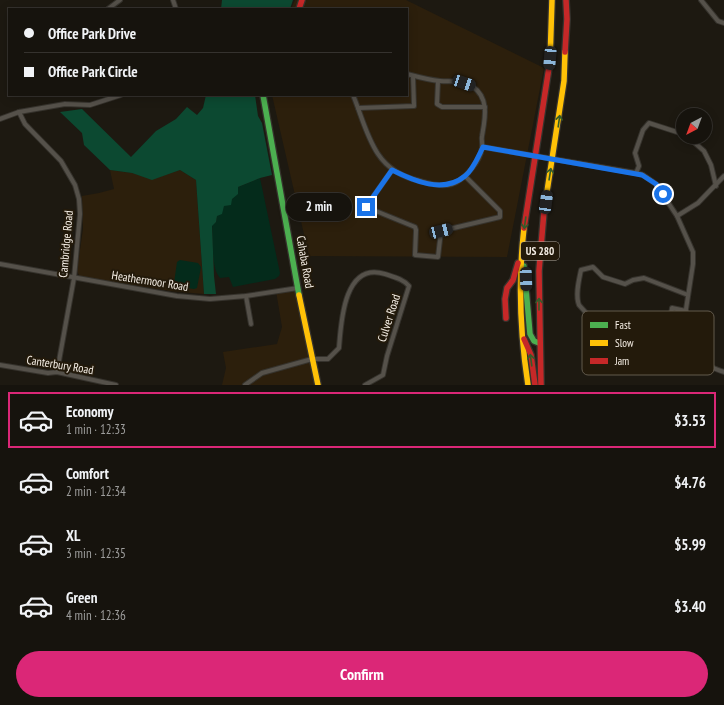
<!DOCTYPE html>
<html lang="en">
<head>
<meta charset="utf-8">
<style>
  :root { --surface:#16130d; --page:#1f1c16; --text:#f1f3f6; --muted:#9e9e9d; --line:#35322e; --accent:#db2777 }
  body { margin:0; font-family:"PT Sans Narrow",sans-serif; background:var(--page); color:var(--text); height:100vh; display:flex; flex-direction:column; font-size:15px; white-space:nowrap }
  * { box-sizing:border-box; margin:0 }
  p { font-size:13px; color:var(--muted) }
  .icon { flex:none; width:22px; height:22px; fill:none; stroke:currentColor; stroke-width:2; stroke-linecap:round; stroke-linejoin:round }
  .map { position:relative; height:385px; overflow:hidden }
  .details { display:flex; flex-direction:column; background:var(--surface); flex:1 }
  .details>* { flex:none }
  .top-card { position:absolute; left:8px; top:8px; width:400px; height:88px; border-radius:0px; box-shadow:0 2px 10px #0003,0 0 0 1px var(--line); display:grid; align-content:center; height:88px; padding:0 16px; background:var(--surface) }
  .needle { width:26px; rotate:221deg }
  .controls { position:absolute; left:676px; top:108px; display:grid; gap:8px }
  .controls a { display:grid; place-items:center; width:36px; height:36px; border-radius:50%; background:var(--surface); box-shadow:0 2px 10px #0003,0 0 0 1px var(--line); font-size:20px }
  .end { position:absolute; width:18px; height:18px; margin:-9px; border:5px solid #1a73e8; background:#fff; box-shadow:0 0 0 2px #fff }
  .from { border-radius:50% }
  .bubble { position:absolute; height:28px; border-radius:14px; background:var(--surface); box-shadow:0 2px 10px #0003,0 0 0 1px var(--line); font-size:13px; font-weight:600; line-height:28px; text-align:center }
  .car { position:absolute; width:12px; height:24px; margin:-12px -6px; border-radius:5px; box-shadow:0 0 3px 1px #0007; background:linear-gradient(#222 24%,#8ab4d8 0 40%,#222 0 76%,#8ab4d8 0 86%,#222 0) }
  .top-card b { display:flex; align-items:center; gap:14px; height:38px; font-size:15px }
  .top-card b+b { border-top:1px solid var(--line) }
  .top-card i { width:10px; height:10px; background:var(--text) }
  ul { padding:7px 0 0; list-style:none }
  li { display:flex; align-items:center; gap:12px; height:56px; margin:0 8px 6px; padding:0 8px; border:2px solid transparent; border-radius:0px }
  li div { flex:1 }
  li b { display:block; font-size:15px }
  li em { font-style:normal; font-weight:600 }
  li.on { border-color:var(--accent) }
  li>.icon { width:36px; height:36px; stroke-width:1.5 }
  .primary-button { display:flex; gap:8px; margin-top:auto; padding:8px 16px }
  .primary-button a { flex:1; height:46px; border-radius:24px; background:var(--accent); color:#fff; font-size:16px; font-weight:600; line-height:46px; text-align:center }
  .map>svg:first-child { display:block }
  .built { fill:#2c1f0c }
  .green { fill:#042b1b }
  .forest { fill:#0c4931 }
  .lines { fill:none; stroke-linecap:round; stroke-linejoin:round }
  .street-casing { stroke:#36332d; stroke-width:6 }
  .fast-casing { stroke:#36332d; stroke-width:8 }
  .slow-casing { stroke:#36332d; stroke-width:8 }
  .jam-casing { stroke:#36332d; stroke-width:8 }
  .street { stroke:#55514a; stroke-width:4 }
  .fast { stroke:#4caf50; stroke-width:5.5 }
  .slow { stroke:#ffc107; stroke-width:5.5 }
  .jam { stroke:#c62828; stroke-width:5.5 }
  .oneway { stroke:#355d2a }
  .route { stroke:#1a73e8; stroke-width:5 }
  .labels { text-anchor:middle; stroke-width:4; stroke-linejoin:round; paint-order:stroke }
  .shield { fill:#231a0b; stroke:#b7afa4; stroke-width:1 }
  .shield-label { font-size:11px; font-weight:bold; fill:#f6efe6 }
  .street-label { font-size:12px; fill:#f6efe6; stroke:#231a0b }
  .key { fill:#231a0b; stroke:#625a4d; stroke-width:1 }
  .key-label { font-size:11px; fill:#f6efe6 }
</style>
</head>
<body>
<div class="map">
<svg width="724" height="385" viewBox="0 0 724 385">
  <rect width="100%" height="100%" fill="#1d1911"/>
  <g class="built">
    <path d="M 295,0 L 406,0 L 544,68 L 507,257 L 309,256 L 272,95 L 407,95 L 407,9 L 291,9 Z"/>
    <path d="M 110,170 L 132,173 L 152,179 L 180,170 L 196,180 L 204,294 L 171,291 L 80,277 L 77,271 L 83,229 L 82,196 L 99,193 L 114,189 Z"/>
    <path d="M 298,288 L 318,385 L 222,385 L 226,368 L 223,352 L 277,344 L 282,327 L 276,291 Z"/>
  </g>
  <g class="green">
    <path d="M 260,178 L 280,273 L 279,276 L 275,279 L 233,287 L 229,277 L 220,278 C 211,269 213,239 212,225 L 216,222 L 217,216 L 224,206 L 232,199 L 238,187 Z"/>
    <path d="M 180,260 L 198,263 L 201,267 L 197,288 L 194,289 L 175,286 L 174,283 L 177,262 Z"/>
  </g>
  <g class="forest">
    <path d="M 222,0 L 293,0 L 290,9 L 221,9 Z"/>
    <path d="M 206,95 L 255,95 L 258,116 L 262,123 L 272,175 L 260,178 L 238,187 L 238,194 L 232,199 L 231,205 L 224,206 L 222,214 L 217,216 L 216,222 L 212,226 L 214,276 L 216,294 L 204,294 L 196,180 L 180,170 L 152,180 L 132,173 L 110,170 L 84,145 L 82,133 L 60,112 L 82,109 L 131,157 L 156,131 L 176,119 L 187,107 L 197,115 L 203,108 Z"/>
  </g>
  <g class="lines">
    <g class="street-casing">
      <g id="street">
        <path d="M 173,0 L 176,9"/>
        <path d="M 701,0 L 718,21 L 724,23"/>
        <path d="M 108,9 L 120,0"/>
        <path d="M 438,81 L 437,104 L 442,107 L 485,107"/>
        <path d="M 353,95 C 361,114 366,136 378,154 C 388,169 402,177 420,181 C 431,184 441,187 452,184 C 465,180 480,161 482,148 C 483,144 481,140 482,136 C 485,119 490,98 472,86 C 463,80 450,82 440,81 C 429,80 418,77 407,74"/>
        <path d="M 358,108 L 414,106 L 413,76"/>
        <path d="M 19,112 L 25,124 L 61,161 L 75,185 L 79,199 L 80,214 L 74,278 L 57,372"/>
        <path d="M 0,119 L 19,112 L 65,104 L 90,105 L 121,95"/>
        <path d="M 688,137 L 704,151 L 711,165 L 716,186"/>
        <path d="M 483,147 L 636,173 L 643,175 L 656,184 L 677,216 L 693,252 L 693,264 L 682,335 C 684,360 703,364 724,372"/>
        <path d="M 392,170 L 366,207 L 415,227 L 416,230 L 415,255 L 438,257 L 441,231 L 500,217 L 500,211 L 465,176"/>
        <path d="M 636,173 L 639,166 L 635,153 L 643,130 L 649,123 L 683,134"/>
        <path d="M 677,216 L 698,203 L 724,176"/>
        <path d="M 0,264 L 177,296 L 210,299 L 246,296 L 298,288"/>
        <path d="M 246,296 L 251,324"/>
        <path d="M 686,311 L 672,308 L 669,328 L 653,359 L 619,339 L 606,335 L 579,305 C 575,295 579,280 581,270 L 593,267 L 603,277 L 625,284 L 633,280 L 644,278 L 688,295"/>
        <path d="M 0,365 L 48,373 L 57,372 L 116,385"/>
        <path d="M 245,385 L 262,373 L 312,359 L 328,359 L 339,348 C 341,322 344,261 385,274 C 394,277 403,279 409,286 L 387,356 L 383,375 L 365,385"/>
      </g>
    </g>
    <g class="fast-casing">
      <g id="fast">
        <path d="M 263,95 L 299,295"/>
        <path d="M 524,266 L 530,334 L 534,341 L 539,343"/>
      </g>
    </g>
    <g class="slow-casing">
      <g id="slow">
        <path d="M 550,61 L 552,0"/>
        <path d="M 544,211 L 564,81 L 565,52"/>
        <path d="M 524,228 C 518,280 520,333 528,385"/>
        <path d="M 299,295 L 318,385"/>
      </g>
    </g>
    <g class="jam-casing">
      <g id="jam">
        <path d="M 299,9 L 302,0"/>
        <path d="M 565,52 L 567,19 L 566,0"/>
        <path d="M 524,228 L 550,61"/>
        <path d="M 506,318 L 505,299 L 507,288 L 513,280 L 518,263"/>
        <path d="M 524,339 L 531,355 L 535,385"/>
        <path d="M 541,385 L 539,271 L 544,211"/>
      </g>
    </g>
    <use href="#street" class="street"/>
    <use href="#fast" class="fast"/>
    <use href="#slow" class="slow"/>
    <use href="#jam" class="jam"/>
  </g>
  <defs><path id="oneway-shaft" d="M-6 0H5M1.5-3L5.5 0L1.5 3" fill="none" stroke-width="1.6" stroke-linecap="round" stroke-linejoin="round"/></defs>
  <g class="oneway">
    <use href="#oneway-shaft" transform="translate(559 121) rotate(-82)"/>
    <use href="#oneway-shaft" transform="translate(550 174) rotate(-81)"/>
    <use href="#oneway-shaft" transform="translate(525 223) rotate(98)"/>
    <use href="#oneway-shaft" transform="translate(539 304) rotate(-90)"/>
    <use href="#oneway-shaft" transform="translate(531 360) rotate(-98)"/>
  </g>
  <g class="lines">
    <path class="route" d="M 366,207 L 392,170 C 414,181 443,194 465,176 C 473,170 478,157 483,147 L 642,175 L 656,184 L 663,194"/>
  </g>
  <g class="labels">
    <rect class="shield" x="521" y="242" width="38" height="18" rx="3"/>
    <g class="shield-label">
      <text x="540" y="255">US 280</text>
    </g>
    <g class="street-label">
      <text transform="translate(66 244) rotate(-85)" y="4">Cambridge Road</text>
      <text transform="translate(305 262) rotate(80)" y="4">Cahaba Road</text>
      <text transform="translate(150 281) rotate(9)" y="4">Heathermoor Road</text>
      <text transform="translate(389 318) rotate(-72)" y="4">Culver Road</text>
      <text transform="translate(60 365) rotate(9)" y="4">Canterbury Road</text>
    </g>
  </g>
  <rect x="582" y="311" width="132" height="64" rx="6" class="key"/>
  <rect x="590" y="322" width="18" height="6" fill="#4caf50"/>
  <rect x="590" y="340" width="18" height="6" fill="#ffc107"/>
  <rect x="590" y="358" width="18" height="6" fill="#c62828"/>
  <g class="key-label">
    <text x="615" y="329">Fast</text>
    <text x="615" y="347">Slow</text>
    <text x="615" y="365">Jam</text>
  </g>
</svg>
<div class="controls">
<a><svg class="needle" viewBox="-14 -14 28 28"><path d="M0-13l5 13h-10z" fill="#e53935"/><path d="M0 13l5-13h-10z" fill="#9e9e9d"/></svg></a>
</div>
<i class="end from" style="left:663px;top:194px"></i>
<i class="end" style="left:366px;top:207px"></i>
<div class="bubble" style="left:286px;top:193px;width:66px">2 min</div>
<i class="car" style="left:550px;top:58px;rotate:185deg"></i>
<i class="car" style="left:464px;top:83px;rotate:109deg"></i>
<i class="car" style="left:546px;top:202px;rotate:8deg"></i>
<i class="car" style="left:441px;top:231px;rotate:76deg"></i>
<i class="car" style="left:526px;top:279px;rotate:178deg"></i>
<div class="top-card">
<b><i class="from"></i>Office Park Drive</b>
<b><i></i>Office Park Circle</b>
</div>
</div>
<section class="details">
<ul>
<li class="on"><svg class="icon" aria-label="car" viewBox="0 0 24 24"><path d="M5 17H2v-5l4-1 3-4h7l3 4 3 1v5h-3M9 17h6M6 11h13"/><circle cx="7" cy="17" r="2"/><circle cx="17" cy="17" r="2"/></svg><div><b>Economy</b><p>1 min · 12:33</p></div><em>$3.53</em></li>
<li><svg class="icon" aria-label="car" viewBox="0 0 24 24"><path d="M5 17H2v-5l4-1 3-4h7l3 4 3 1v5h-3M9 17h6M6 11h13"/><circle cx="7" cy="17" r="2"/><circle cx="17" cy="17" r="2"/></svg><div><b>Comfort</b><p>2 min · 12:34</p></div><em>$4.76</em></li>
<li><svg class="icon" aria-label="car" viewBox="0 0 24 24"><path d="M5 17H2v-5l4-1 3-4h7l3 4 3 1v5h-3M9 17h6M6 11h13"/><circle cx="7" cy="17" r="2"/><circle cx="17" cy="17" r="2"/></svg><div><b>XL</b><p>3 min · 12:35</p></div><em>$5.99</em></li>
<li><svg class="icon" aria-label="car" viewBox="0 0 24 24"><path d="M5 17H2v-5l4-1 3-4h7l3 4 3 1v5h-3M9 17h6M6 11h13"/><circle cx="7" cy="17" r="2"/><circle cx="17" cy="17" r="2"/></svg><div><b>Green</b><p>4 min · 12:36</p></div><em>$3.40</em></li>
</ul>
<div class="primary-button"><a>Confirm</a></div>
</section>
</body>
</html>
